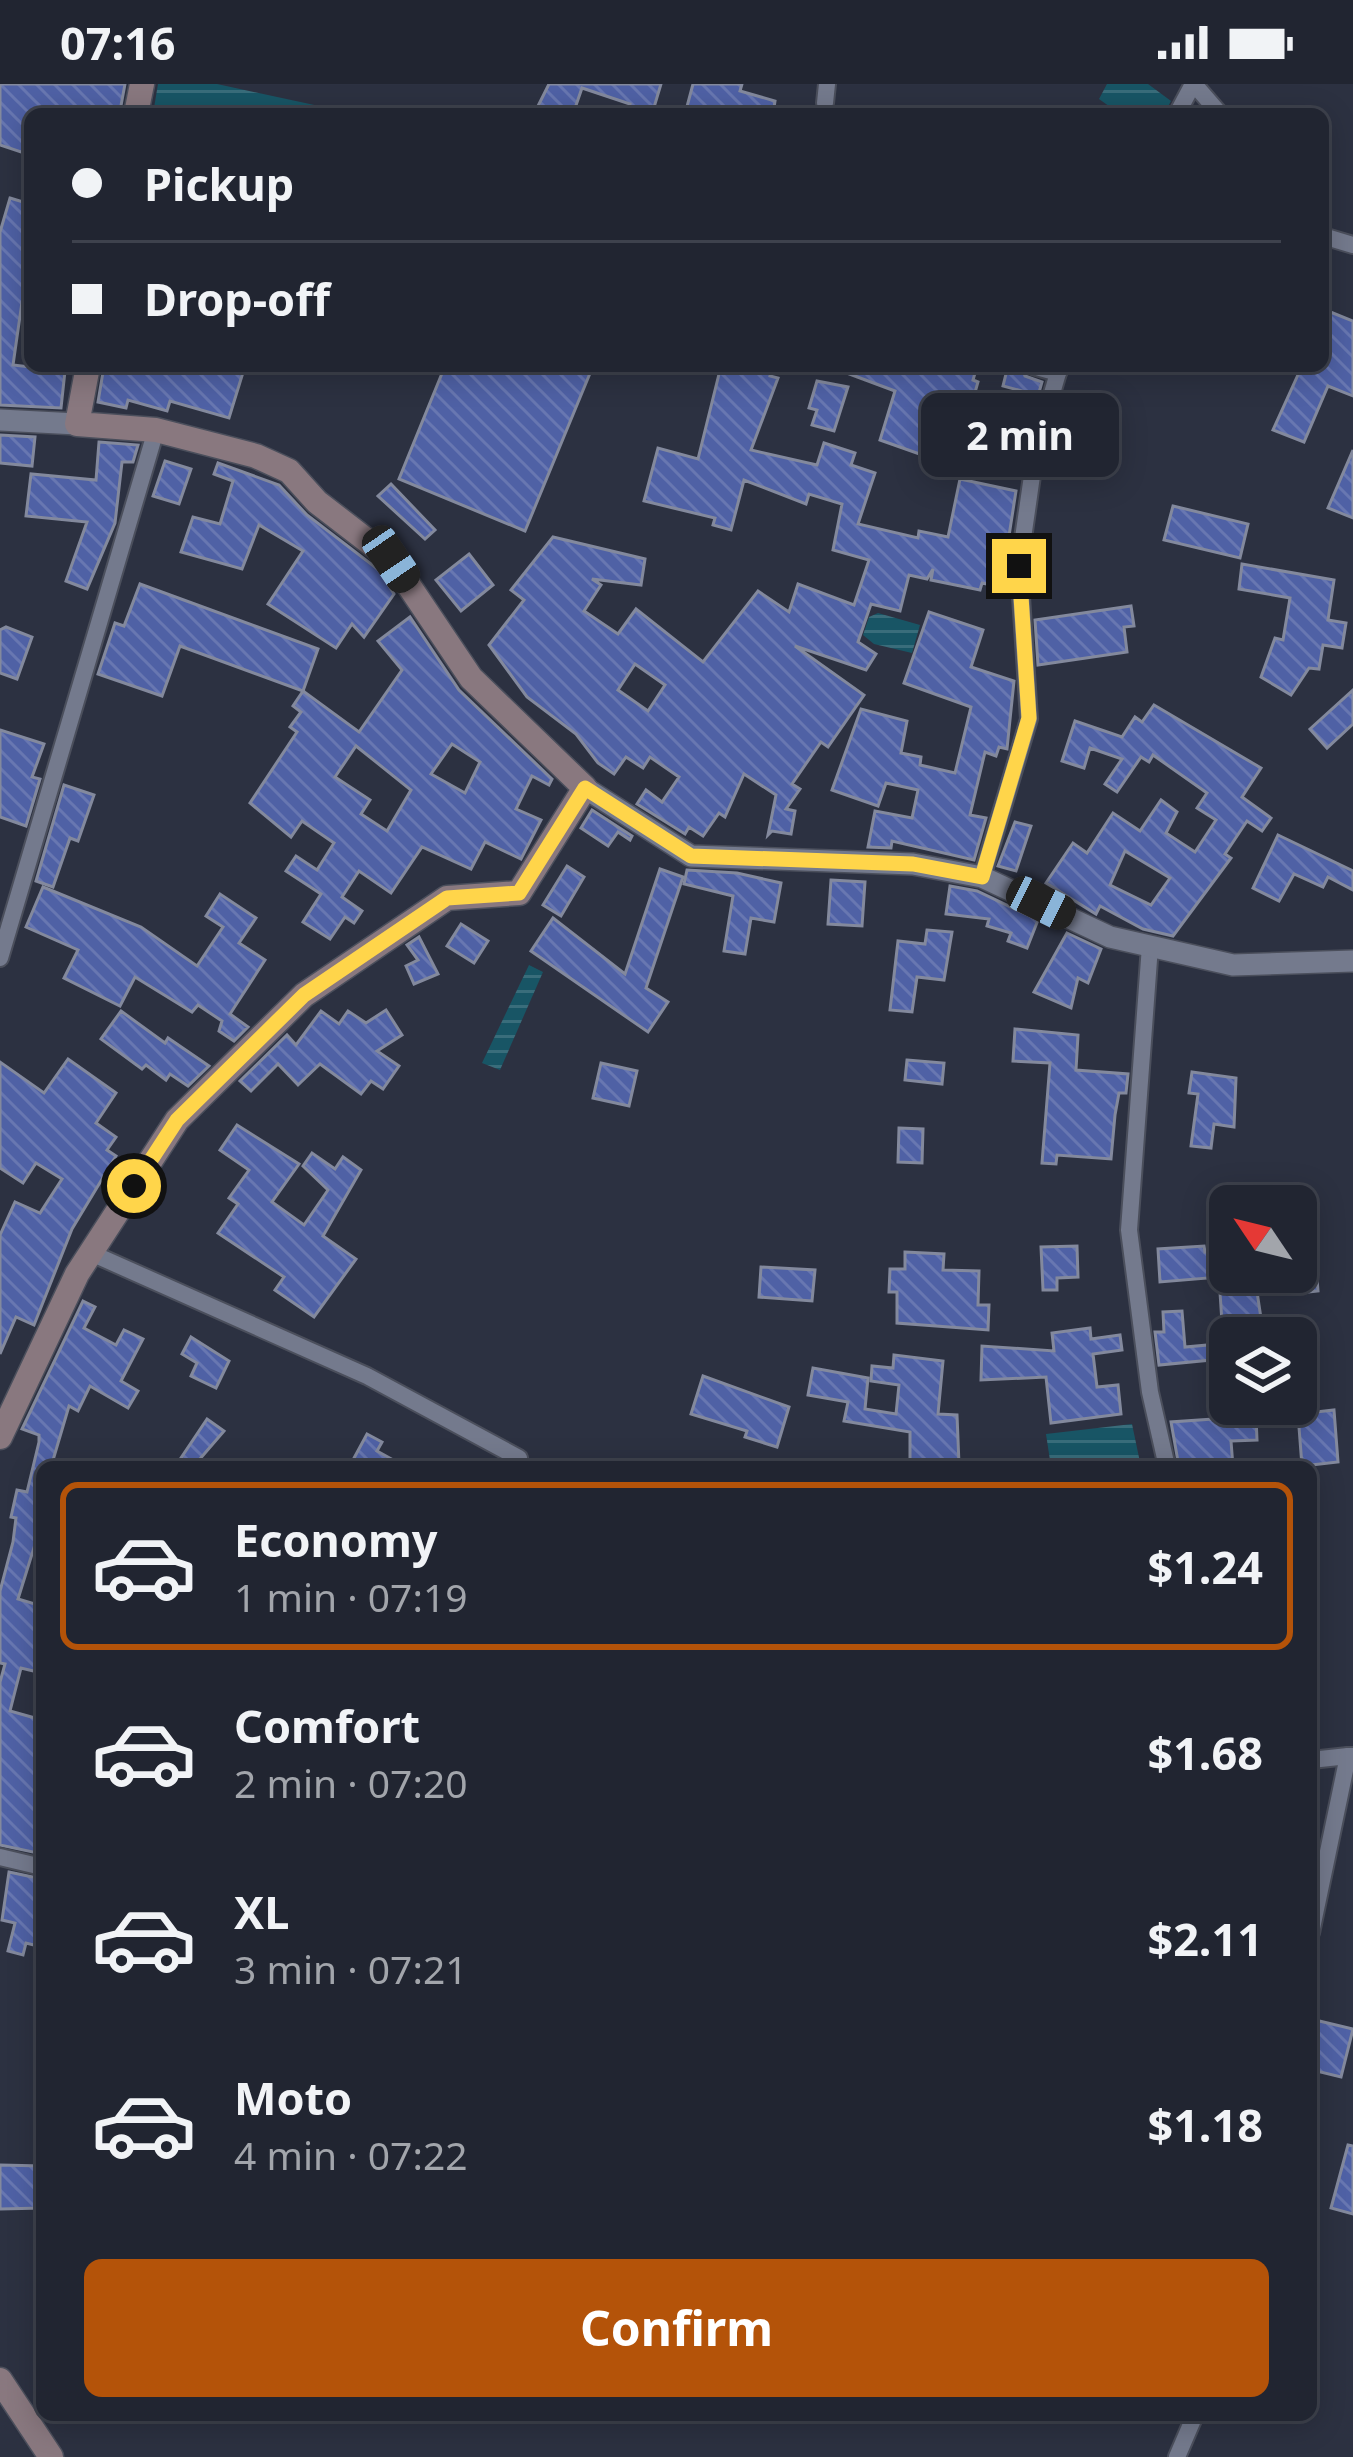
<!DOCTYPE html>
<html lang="en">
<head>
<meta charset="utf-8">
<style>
  :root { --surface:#212531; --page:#2d313d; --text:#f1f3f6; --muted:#a2a5ab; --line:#3e424d; --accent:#b45309 }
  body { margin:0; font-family:"Noto Sans",sans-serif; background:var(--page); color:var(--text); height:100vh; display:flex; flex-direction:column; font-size:45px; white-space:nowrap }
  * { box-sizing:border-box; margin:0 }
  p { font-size:39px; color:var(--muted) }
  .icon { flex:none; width:66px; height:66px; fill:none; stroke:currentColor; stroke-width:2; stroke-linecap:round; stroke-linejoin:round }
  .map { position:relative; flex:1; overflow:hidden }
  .details { position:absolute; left:36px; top:1377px; width:1281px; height:960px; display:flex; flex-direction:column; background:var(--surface); border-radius:18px; box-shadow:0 6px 30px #0003,0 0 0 3px var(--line) }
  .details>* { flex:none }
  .guide { position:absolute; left:24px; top:24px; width:1305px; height:264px; border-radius:18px; box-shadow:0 6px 30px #0003,0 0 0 3px var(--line); display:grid; align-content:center; height:264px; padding:0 48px; background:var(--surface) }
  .needle { width:78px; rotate:305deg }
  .buttons { position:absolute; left:1209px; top:1101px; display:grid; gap:24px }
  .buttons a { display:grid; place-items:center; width:108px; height:108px; border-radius:18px; background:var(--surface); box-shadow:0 6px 30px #0003,0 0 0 3px var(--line); font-size:60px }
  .end { position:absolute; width:54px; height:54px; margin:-27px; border:15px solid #ffd54a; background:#111; box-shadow:0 0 0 6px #111 }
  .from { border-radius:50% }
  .bubble { position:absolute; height:84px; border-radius:18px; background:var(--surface); box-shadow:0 6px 30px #0003,0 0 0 3px var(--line); font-size:39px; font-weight:700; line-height:84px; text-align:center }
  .car { position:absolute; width:36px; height:72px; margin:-36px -18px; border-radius:15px; box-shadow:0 0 9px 3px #0007; background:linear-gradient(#222 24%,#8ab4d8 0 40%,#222 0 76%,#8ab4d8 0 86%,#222 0) }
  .guide b { display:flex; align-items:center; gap:42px; height:114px; font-size:45px }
  .guide b+b { border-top:3px solid var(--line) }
  .guide i { width:30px; height:30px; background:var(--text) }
  ul { padding:21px 0 0; list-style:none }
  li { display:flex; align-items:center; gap:36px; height:168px; margin:0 24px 18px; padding:0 24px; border:6px solid transparent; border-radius:18px }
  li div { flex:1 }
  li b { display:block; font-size:45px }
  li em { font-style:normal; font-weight:700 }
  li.active { border-color:var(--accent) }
  li>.icon { width:108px; height:108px; stroke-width:1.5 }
  .action { display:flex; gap:24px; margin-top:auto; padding:24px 48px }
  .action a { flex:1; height:138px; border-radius:18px; background:var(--accent); color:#fff; font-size:48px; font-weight:700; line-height:138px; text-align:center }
  .status { display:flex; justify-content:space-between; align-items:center; height:84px; padding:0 60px; background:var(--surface); direction:ltr }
  .status svg { height:33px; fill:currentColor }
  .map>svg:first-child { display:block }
  .water { fill:url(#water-rules) }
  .building { fill:url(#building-back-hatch); stroke:#83899d; stroke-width:3; fill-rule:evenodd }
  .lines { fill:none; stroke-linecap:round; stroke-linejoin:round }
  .minor-casing { stroke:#4b4f5c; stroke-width:20 }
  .tertiary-casing { stroke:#4b4f5c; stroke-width:24 }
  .secondary-casing { stroke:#4b4f5c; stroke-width:27 }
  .minor { stroke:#747a8d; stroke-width:16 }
  .tertiary { stroke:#747a8d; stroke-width:21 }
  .secondary { stroke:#89787f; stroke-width:24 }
  .route { stroke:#ffd54a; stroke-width:15 }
</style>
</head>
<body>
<div class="status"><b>07:16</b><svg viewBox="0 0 49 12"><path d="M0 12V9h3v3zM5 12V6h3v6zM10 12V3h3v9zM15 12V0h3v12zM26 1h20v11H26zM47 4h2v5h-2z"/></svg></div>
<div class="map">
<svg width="1353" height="2373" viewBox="0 0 1353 2373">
  <defs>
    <pattern id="water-rules" width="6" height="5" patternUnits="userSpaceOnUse" patternTransform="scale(3)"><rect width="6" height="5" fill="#185565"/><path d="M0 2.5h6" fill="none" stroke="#396d7b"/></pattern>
    <pattern id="building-back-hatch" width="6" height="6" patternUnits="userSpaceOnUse" patternTransform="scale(3)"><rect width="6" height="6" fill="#4f61a5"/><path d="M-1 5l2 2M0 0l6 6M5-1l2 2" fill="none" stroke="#6877b1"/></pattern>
  </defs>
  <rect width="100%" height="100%" fill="#2c3141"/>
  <g class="water">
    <path d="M 158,0 L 217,0 L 319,22 L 313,30 L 153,30 Z"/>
    <path d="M 1107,0 L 1148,0 L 1171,17 L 1164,30 L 1120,30 L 1099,15 Z"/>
    <path d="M 878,529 L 920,541 L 912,569 L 874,560 L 863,551 L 869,533 Z"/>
    <path d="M 529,881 L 543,888 L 500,986 L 482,979 Z"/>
    <path d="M 1132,1340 L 1141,1383 L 1051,1383 L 1046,1350 Z"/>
  </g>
  <g class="building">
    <path d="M 0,0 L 125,0 L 120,27 L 114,30 L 30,30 L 30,71 L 0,61 Z"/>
    <path d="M 549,0 L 661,0 L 652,30 L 627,30 L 630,20 L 582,4 L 573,30 L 534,30 Z"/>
    <path d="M 693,0 L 742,0 L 740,7 L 775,17 L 773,30 L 685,30 Z"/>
    <path d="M 10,114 L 30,120 L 30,220 L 22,218 L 13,281 L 65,287 L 61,324 L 0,321 L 0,148 Z"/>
    <path d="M 1323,225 L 1353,237 L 1353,312 L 1328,302 L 1304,358 L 1273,346 L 1302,282 L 1323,282 Z"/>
    <path d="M 104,282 L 245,282 L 229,334 L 170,317 L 167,327 L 128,316 L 126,324 L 98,318 Z"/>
    <path d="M 445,282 L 593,282 L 525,447 L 399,395 Z"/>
    <path d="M 721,282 L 773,282 L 770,292 L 778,294 L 751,366 L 817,381 L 824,359 L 855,369 L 851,381 L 875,389 L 858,440 L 918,454 L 919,447 L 948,453 L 960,395 L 1016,407 L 1001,503 L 982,499 L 980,506 L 931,496 L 933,485 L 927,495 L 909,491 L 900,527 L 871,520 L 858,558 L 876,570 L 866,586 L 795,562 L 864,611 L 828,663 L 821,658 L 792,700 L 800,705 L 786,725 L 795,727 L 791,750 L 772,747 L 768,751 L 776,711 L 744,690 L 725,733 L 719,729 L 703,752 L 689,743 L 685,750 L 637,720 L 646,706 L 662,718 L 679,693 L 650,673 L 643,684 L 626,673 L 614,690 L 598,679 L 576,650 L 527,613 L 489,561 L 524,516 L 511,506 L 553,453 L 645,475 L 641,501 L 592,495 L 601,501 L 584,527 L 618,550 L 636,525 L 703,578 L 758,507 L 789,528 L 798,500 L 854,521 L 869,476 L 833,466 L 842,420 L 809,410 L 806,420 L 744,396 L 731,446 L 713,441 L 715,434 L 644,417 L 658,364 L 698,375 ZM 635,580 L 665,601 L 648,627 L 618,606 Z"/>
    <path d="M 828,282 L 977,282 L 973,296 L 978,298 L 970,326 L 941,317 L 928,373 L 880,356 L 895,307 Z"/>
    <path d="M 1008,282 L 1021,282 L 1025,292 L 1042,298 L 1028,347 L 1013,343 L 1022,307 L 1003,302 Z"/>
    <path d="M 817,297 L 848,303 L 834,347 L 812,341 L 817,326 L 809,324 Z"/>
    <path d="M 0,351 L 35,353 L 32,382 L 0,379 Z"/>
    <path d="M 99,358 L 138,361 L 133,378 L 122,378 L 115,439 L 87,505 L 66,497 L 87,438 L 26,432 L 31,390 L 96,396 Z"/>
    <path d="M 1353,366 L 1353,434 L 1328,424 Z"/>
    <path d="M 165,377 L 191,385 L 179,420 L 153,412 Z"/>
    <path d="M 218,379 L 279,401 L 307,431 L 379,486 L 394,510 L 364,553 L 352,540 L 336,564 L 268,520 L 303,467 L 259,441 L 242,485 L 181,468 L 193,433 L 220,440 L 233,397 L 214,390 Z"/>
    <path d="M 391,400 L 435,446 L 425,455 L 378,412 Z"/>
    <path d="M 1173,422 L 1248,440 L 1240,474 L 1164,456 Z"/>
    <path d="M 469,470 L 493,501 L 461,527 L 436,496 Z"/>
    <path d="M 1242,480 L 1334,496 L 1328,536 L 1346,539 L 1342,564 L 1323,561 L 1319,585 L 1309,584 L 1291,611 L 1261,593 L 1275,554 L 1283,556 L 1290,514 L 1239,505 Z"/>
    <path d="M 140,500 L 318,565 L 303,607 L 359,648 L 402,586 L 378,557 L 410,533 L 459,606 L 552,695 L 549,701 L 532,692 L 516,725 L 541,736 L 521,775 L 485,758 L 471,785 L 422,763 L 391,809 L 359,787 L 342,813 L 362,827 L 354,839 L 345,833 L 330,855 L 303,838 L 321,810 L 286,787 L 296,772 L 317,786 L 334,759 L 302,737 L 291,753 L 250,719 L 297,648 L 290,643 L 301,628 L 293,622 L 303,607 L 180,562 L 162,612 L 98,590 L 115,539 L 124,542 ZM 452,660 L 480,678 L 465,709 L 431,690 ZM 356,662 L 411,706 L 387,747 L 361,730 L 370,716 L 335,693 Z"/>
    <path d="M 1131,522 L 1134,542 L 1124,543 L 1127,568 L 1038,581 L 1035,536 Z"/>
    <path d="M 929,528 L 983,546 L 971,583 L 1014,597 L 1007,665 L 999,663 L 996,672 L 985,668 L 970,731 L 986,734 L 974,776 L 892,757 L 891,764 L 868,763 L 875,727 L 912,734 L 918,706 L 886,699 L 878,722 L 832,706 L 861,625 L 907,637 L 901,669 L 921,673 L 920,681 L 955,689 L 971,623 L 904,599 Z"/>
    <path d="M 6,543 L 32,553 L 17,595 L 0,589 L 0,546 Z"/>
    <path d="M 1353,606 L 1353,640 L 1327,664 L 1310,645 Z"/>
    <path d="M 1154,621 L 1261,684 L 1242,713 L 1271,734 L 1262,747 L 1247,737 L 1225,770 L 1231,774 L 1173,852 L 1143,845 L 1100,822 L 1096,830 L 1046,799 L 1073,759 L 1087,769 L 1113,729 L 1140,747 L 1161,716 L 1177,728 L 1166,749 L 1195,768 L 1216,736 L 1197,724 L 1207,709 L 1153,671 L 1149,678 L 1141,673 L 1117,708 L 1105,700 L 1122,675 L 1090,664 L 1084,684 L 1062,677 L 1075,637 L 1122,653 L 1135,633 L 1142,638 ZM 1125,767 L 1170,794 L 1151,821 L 1110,801 Z"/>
    <path d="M 0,646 L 44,660 L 32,693 L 40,695 L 26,742 L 0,733 Z"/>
    <path d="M 64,701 L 94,711 L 78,757 L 70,754 L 53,803 L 36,797 Z"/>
    <path d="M 592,726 L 632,752 L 630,756 L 618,748 L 608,762 L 581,744 Z"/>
    <path d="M 1015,738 L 1031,742 L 1016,787 L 998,782 Z"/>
    <path d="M 1278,751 L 1353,787 L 1353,806 L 1328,793 L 1323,803 L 1294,790 L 1279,817 L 1253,804 Z"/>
    <path d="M 567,782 L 584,793 L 561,832 L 543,821 Z"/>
    <path d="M 660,785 L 683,793 L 646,904 L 668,918 L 648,948 L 531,867 L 553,834 L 625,890 Z"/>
    <path d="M 687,786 L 737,789 L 781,799 L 774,838 L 751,834 L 745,870 L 724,867 L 733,812 L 684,800 Z"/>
    <path d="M 831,796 L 865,798 L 862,842 L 828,840 Z"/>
    <path d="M 950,802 L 977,807 L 1038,836 L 1027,864 L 1008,857 L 1011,849 L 987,842 L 989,835 L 946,830 Z"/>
    <path d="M 43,803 L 141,843 L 197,882 L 223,843 L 206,832 L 220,810 L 256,834 L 239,859 L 265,876 L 230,930 L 248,943 L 234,957 L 219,947 L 222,937 L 198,921 L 192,928 L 135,893 L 120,922 L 64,894 L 78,866 L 26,843 Z"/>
    <path d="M 461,840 L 488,857 L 474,879 L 447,862 Z"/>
    <path d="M 927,846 L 952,848 L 944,896 L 917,893 L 912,928 L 890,926 L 898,857 L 925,860 Z"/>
    <path d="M 1067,849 L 1101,865 L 1088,899 L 1078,894 L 1071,924 L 1034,908 Z"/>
    <path d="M 419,853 L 438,890 L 414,900 L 406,882 L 418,876 L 407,861 Z"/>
    <path d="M 386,926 L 402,951 L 377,967 L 399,982 L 383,1005 L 371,997 L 361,1010 L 320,980 L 298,1001 L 278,980 L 251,1007 L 240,997 L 287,951 L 296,961 L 321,927 L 339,940 L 348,927 L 366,939 Z"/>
    <path d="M 121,927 L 165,959 L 168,954 L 209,982 L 188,1002 L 170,990 L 166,996 L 146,981 L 142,985 L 101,955 Z"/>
    <path d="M 1015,945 L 1078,951 L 1076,986 L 1128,990 L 1126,1009 L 1119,1009 L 1115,1031 L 1111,1075 L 1057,1071 L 1056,1080 L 1042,1079 L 1050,979 L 1013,977 Z"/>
    <path d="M 68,975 L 116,1009 L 96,1039 L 116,1053 L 107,1066 L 116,1072 L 72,1145 L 34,1241 L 16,1233 L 0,1270 L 0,1151 L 15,1118 L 40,1129 L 62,1095 L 36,1079 L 23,1099 L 0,1084 L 0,978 L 44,1009 Z"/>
    <path d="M 907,976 L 944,979 L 942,1000 L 905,996 Z"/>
    <path d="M 601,979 L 637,987 L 629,1022 L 593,1014 Z"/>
    <path d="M 1192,988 L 1236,994 L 1234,1043 L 1214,1040 L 1211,1064 L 1191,1062 L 1198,1010 L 1189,1009 Z"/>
    <path d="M 237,1041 L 299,1080 L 272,1118 L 304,1141 L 328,1106 L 303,1082 L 312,1069 L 335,1085 L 343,1073 L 361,1086 L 323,1152 L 356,1175 L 314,1233 L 275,1206 L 284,1193 L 218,1149 L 238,1120 L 229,1114 L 249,1086 L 220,1066 Z"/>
    <path d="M 899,1044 L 923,1045 L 922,1079 L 898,1078 Z"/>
    <path d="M 1077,1162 L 1078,1193 L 1057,1194 L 1057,1206 L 1043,1206 L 1041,1163 Z"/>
    <path d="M 1204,1162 L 1205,1168 L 1226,1166 L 1228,1188 L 1254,1188 L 1264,1254 L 1223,1254 L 1219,1193 L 1160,1198 L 1158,1165 Z"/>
    <path d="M 905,1168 L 944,1170 L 943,1186 L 979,1187 L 978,1221 L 989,1221 L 988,1246 L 897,1239 L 897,1208 L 889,1208 L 890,1185 L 905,1185 Z"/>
    <path d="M 1315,1170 L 1318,1207 L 1299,1209 L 1296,1171 Z"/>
    <path d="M 761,1183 L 815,1186 L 812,1217 L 759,1213 Z"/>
    <path d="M 83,1217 L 95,1223 L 84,1244 L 116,1261 L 124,1246 L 143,1255 L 121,1297 L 138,1307 L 128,1324 L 90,1302 L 78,1327 L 69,1322 L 51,1383 L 42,1383 L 42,1438 L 18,1515 L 42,1522 L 42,1589 L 21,1584 L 10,1627 L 42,1636 L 42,1770 L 0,1761 L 0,1598 L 5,1580 L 0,1579 L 0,1507 L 13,1458 L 16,1434 L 11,1433 L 17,1406 L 27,1408 L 39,1358 L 39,1351 L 22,1345 Z"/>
    <path d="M 1182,1227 L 1185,1263 L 1230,1259 L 1230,1287 L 1213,1289 L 1212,1276 L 1159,1281 L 1155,1248 L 1164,1248 L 1163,1228 Z"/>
    <path d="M 1090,1244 L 1091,1255 L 1120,1251 L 1122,1266 L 1093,1270 L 1097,1303 L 1118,1301 L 1121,1330 L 1051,1339 L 1046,1293 L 981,1296 L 982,1262 L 1054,1267 L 1052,1249 Z"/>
    <path d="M 191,1253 L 229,1277 L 216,1304 L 191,1292 L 197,1279 L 182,1270 Z"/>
    <path d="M 894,1271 L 943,1277 L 938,1330 L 957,1331 L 959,1380 L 910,1378 L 910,1348 L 844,1337 L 848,1318 L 808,1311 L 813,1284 L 868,1294 L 865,1325 L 896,1330 L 899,1301 L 871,1297 L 872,1282 L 893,1284 Z"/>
    <path d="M 703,1292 L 789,1323 L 777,1363 L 745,1353 L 747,1347 L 691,1330 Z"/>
    <path d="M 1334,1326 L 1338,1378 L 1302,1382 L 1298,1330 Z"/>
    <path d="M 1256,1332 L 1257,1356 L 1231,1357 L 1233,1383 L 1179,1383 L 1171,1338 Z"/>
    <path d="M 207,1335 L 224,1347 L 193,1383 L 181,1374 Z"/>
    <path d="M 367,1350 L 382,1358 L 377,1367 L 406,1383 L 366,1383 L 353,1376 Z"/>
    <path d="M 9,1788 L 42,1795 L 42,1863 L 26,1859 L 23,1871 L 8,1867 L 15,1839 L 2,1836 Z"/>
    <path d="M 1311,1935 L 1353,1945 L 1341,1993 L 1312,1986 L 1317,1966 L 1311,1964 Z"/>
    <path d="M 1348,2061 L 1353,2062 L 1353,2130 L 1331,2124 Z"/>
    <path d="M 0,2081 L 42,2082 L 42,2124 L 0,2125 Z"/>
  </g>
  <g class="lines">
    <g class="minor-casing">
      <g id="minor">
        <path d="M 1194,0 L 1220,30"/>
        <path d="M 825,19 L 827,0"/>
        <path d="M 1177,30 L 1193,0"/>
        <path d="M 1323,152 L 1353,161"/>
        <path d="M 1033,282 L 1058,289"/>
        <path d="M 982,793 L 1029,635 L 1019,482 L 1036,364 L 1060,282"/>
        <path d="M 1150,862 L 1129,1146 L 1150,1308 L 1167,1383"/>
        <path d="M 0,874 L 156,346"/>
        <path d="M 91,1169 L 367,1292 L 519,1374 L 514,1383"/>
        <path d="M 1311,1676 L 1348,1672"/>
        <path d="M 0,1773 L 42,1783"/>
        <path d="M 1311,1849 L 1348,1672 L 1353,1672"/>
        <path d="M 1177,2373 L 1195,2331"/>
      </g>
    </g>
    <g class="tertiary-casing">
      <g id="tertiary">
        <path d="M 0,336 L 77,340"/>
        <path d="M 585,704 L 691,772 L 913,780 L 982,793 L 1110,853 L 1233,881 L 1353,877"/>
      </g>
    </g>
    <g class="secondary-casing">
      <g id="secondary">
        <path d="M 136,30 L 142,0"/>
        <path d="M 0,1353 L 77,1190 L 177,1036 L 304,911 L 447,814 L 519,809 L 585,704 L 471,594 L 391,475 L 317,418 L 289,387 L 256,372 L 156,346 L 77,340 L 88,282"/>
        <path d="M 0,2296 L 51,2373"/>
      </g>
    </g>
    <use href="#minor" class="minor"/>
    <use href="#tertiary" class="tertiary"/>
    <use href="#secondary" class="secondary"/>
  </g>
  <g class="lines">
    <path class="route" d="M 134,1102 L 177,1036 L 304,911 L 447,814 L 519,809 L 585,704 L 691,772 L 913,780 L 982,793 L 1029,634 L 1019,482"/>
  </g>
</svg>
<div class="buttons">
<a><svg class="needle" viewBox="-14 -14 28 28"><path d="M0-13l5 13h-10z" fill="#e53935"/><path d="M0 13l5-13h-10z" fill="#a2a5ab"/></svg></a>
<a><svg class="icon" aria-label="layers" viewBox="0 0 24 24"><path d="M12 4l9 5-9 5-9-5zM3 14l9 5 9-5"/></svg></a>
</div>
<i class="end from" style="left:134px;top:1102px"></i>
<i class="end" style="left:1019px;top:482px"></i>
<div class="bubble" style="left:921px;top:309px;width:198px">2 min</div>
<i class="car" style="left:391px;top:475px;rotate:146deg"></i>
<i class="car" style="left:1041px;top:819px;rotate:116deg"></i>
<div class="guide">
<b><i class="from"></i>Pickup</b>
<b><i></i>Drop-off</b>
</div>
<section class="details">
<ul>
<li class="active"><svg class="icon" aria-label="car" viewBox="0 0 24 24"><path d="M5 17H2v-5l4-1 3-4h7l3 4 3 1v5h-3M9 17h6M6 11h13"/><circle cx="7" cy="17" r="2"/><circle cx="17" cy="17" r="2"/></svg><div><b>Economy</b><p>1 min · 07:19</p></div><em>$1.24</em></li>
<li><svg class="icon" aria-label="car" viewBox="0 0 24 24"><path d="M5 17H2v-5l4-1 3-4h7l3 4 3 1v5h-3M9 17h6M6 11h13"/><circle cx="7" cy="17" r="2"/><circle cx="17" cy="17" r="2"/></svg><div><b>Comfort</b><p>2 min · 07:20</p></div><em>$1.68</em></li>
<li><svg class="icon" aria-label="car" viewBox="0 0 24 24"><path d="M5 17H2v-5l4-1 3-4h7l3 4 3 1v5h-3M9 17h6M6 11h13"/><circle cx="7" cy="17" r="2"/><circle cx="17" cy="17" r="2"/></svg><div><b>XL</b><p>3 min · 07:21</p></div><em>$2.11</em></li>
<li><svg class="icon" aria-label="car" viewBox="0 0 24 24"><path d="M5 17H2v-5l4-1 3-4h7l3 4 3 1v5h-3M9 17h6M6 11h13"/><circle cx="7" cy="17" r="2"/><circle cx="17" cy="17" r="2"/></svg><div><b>Moto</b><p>4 min · 07:22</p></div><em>$1.18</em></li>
</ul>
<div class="action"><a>Confirm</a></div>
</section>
</div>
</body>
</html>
